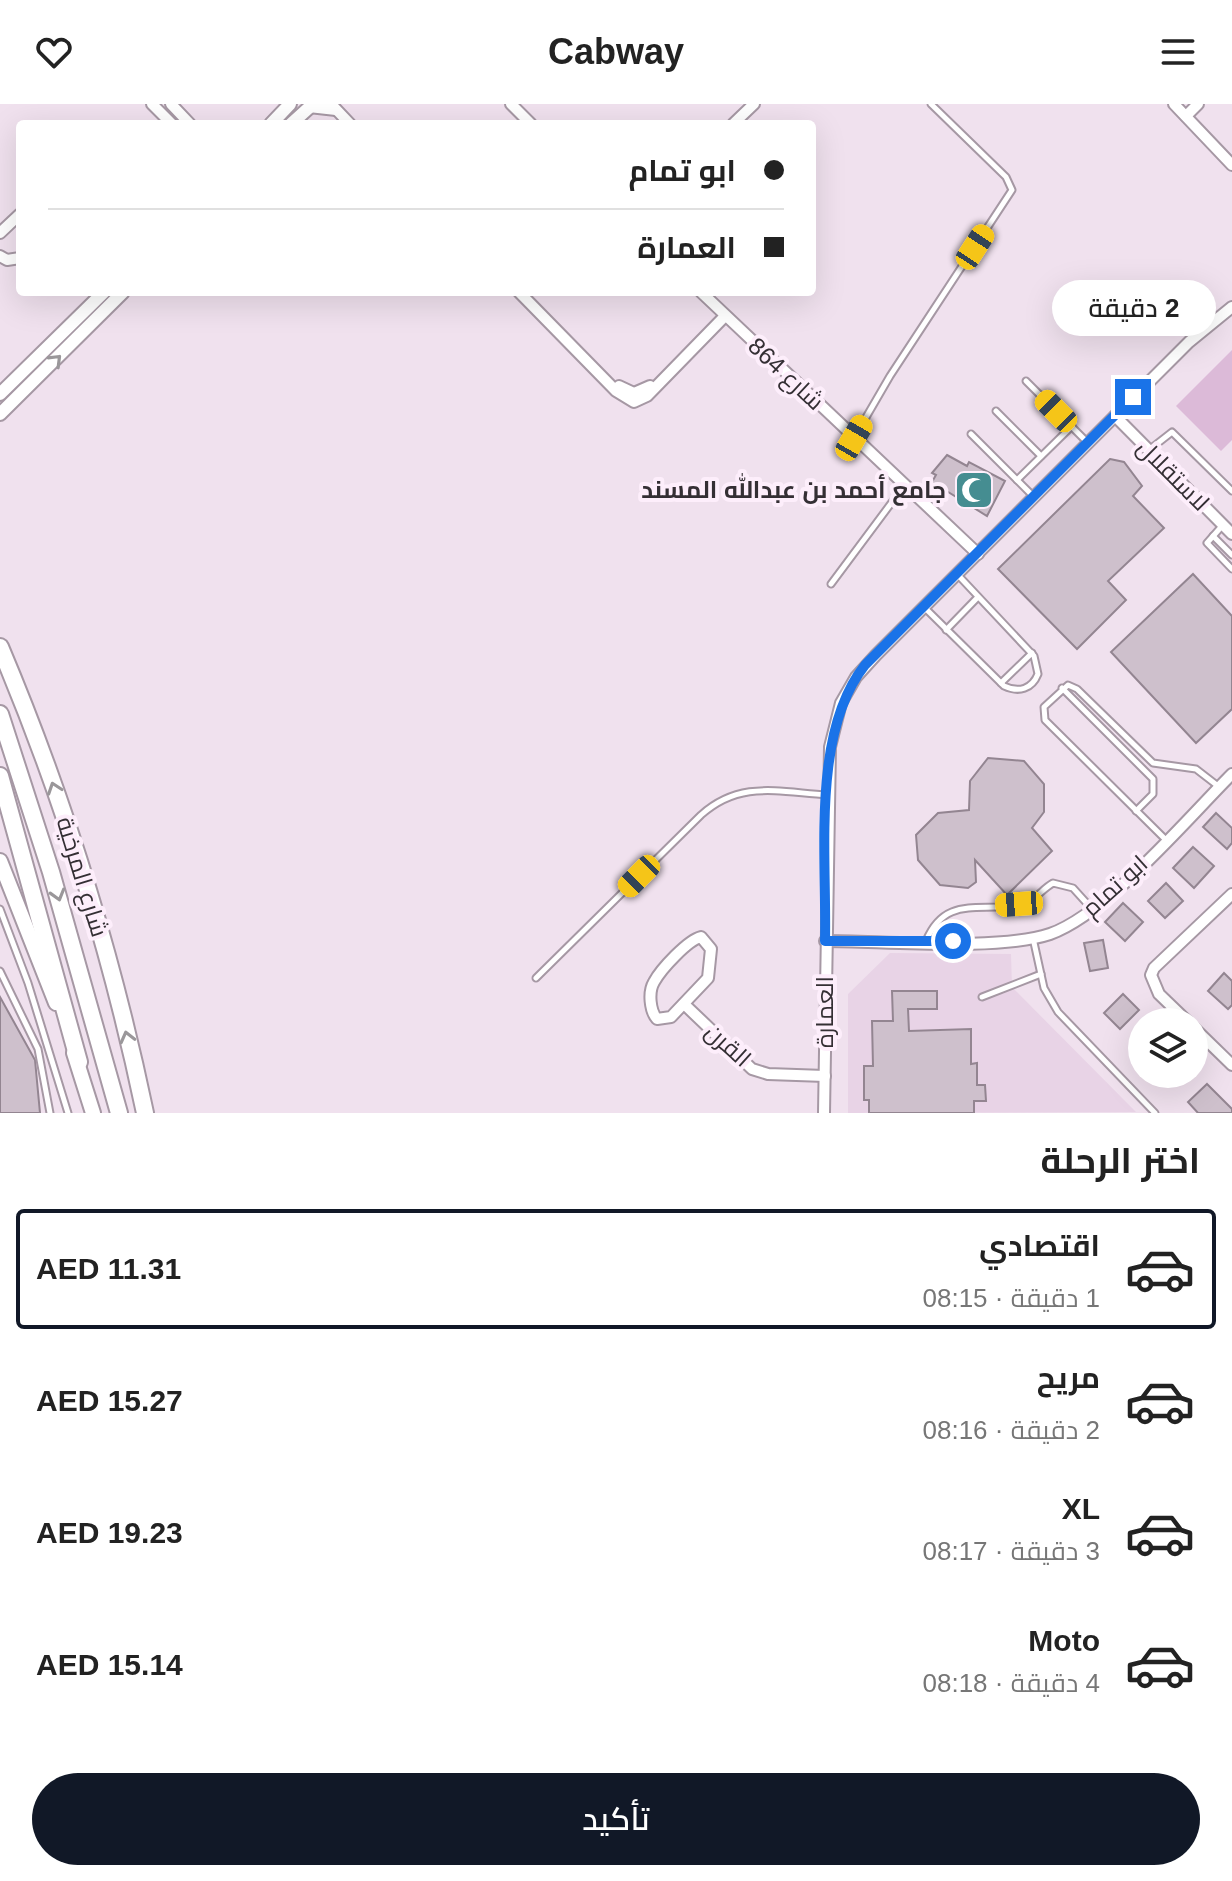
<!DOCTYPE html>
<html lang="ar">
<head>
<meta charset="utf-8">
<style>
  :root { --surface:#fff; --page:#f6f6f6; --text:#222; --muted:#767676; --line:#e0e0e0; --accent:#111827 }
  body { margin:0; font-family:Arial,Cairo,sans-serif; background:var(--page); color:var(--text); direction:rtl; height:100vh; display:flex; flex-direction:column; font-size:30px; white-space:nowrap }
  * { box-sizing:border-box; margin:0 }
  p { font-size:26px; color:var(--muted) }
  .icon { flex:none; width:44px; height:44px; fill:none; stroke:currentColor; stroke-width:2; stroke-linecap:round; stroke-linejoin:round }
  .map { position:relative; height:1009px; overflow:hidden; direction:ltr }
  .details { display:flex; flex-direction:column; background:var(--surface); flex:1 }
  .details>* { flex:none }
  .banner { position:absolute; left:16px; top:16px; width:800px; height:176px; border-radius:8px; box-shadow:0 8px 32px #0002; direction:rtl; display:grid; align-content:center; height:176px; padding:0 32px; background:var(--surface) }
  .tools { position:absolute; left:1128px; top:904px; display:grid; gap:16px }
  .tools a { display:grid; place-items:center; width:80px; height:80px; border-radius:50%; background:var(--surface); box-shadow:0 8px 32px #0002; font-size:40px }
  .end { position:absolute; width:36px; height:36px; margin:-18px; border:10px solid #1a73e8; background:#fff; box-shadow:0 0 0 4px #fff }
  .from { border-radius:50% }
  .bubble { position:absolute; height:56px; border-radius:28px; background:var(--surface); box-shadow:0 8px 32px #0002; font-size:26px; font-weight:600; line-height:56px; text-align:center; direction:rtl }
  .car { position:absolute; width:24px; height:48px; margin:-24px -12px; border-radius:10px; box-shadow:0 0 6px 2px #0007; background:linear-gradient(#f5c518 24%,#345 0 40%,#f5c518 0 76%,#345 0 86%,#f5c518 0) }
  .banner b { display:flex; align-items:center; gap:28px; height:76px; font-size:30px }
  .banner b+b { border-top:2px solid var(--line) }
  .banner i { width:20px; height:20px; background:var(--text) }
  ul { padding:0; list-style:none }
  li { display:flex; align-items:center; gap:24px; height:120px; margin:0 16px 12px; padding:0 16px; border:4px solid transparent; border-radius:8px }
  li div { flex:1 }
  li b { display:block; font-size:30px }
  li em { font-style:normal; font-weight:600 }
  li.active { border-color:var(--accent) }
  li>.icon { width:72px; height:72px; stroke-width:1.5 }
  h2 { padding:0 32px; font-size:36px; line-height:96px }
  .action { display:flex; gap:16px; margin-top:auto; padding:16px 32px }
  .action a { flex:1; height:92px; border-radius:48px; background:var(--accent); color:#fff; font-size:32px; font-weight:600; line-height:92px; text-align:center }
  header { display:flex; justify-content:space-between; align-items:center; height:104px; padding:0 32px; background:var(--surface); font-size:36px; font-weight:600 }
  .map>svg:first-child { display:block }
  .built { fill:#e8d3e6 }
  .green { fill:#dcbad8 }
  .building { fill:#cec0cc; stroke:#938591; stroke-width:2 }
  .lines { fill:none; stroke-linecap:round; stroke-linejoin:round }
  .service-casing { stroke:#a698a4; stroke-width:9 }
  .minor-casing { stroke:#a698a4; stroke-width:14 }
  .tertiary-casing { stroke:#a698a4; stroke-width:16 }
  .secondary-casing { stroke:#a698a4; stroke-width:18 }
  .trunk-casing { stroke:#a698a4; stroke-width:20 }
  .service { stroke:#fff; stroke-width:5 }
  .minor { stroke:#fff; stroke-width:10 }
  .tertiary { stroke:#fff; stroke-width:12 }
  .secondary { stroke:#fff; stroke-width:14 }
  .trunk { stroke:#fff; stroke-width:16 }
  .oneway { stroke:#9a979a }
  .route { stroke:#1a73e8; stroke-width:10 }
  .labels { text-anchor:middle; stroke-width:8; stroke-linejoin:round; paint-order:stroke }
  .street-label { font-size:24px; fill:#342f34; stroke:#fdeefb }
  .poi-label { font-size:24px; font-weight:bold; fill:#342f34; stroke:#fdeefb; text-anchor:end }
</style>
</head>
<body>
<header><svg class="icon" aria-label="menu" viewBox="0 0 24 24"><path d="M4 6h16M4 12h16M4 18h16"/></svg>Cabway<svg class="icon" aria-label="heart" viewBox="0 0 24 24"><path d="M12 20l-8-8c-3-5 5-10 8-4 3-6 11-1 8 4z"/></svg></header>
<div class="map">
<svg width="1232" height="1009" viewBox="0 0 1232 1009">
  <rect width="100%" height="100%" fill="#f0e1ee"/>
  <path class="built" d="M 890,849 L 1011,850 L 1012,883 L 1136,1008 L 848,1009 L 848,890 Z"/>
  <path class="green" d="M 1232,246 L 1232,336 L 1221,347 L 1176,302 Z"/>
  <g class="building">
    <path d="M 947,351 L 967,362 L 969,358 L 1005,377 L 987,412 L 932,378 L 936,371 L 932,369 Z"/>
    <path d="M 1110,355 L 1124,358 L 1142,382 L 1133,392 L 1164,424 L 1108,477 L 1126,496 L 1077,545 L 998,465 Z"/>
    <path d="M 1193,470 L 1232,512 L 1232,605 L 1196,639 L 1111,548 Z"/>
    <path d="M 988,654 L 1024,657 L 1044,680 L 1044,708 L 1032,724 L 1052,747 L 1007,791 L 975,756 L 976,778 L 968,784 L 940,781 L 918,756 L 916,731 L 938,709 L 969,706 L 970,677 Z"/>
    <path d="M 1216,709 L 1232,724 L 1232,739 L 1227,745 L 1203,723 Z"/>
    <path d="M 1193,743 L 1214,762 L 1194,784 L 1173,764 Z"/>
    <path d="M 1166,779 L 1183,797 L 1165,814 L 1148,797 Z"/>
    <path d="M 1123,799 L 1143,818 L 1125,837 L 1105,818 Z"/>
    <path d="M 1103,836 L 1108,864 L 1090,867 L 1084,839 Z"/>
    <path d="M 1224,869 L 1232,877 L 1232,901 L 1228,905 L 1208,887 Z"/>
    <path d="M 892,887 L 937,887 L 937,905 L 908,905 L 909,927 L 971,925 L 971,960 L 977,959 L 977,981 L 985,981 L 986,997 L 974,997 L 974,1009 L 869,1009 L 869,996 L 864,996 L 864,962 L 873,962 L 872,917 L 893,917 Z"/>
    <path d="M 1123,890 L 1139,906 L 1120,925 L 1104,909 Z"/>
    <path d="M 0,893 L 35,956 L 40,1009 L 0,1009 Z"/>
    <path d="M 1207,980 L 1232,1005 L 1232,1009 L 1198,1009 L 1188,998 Z"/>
  </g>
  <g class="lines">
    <g class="service-casing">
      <g id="service">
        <path d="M 1026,277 L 1087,338"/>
        <path d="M 996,307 L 1041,352"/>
        <path d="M 971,330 L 1034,393"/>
        <path d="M 854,334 L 890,272 L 1012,86 L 1006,73 L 931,0"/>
        <path d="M 1149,346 L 1172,328 L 1232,387"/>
        <path d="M 1017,376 L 1072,322"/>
        <path d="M 1222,422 L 1207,439 L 1232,465"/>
        <path d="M 1213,432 L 1232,451"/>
        <path d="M 831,480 L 904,382"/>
        <path d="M 924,503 L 1004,582 C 1019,589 1032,585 1038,570 L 1034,552 L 957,470"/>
        <path d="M 946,526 L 978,493"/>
        <path d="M 1001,579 L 1032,549"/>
        <path d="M 1062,584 L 1153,675 L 1153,690 L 1136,707"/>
        <path d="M 1166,736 L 1045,616 L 1044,603 L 1068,581 L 1077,585 L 1153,659 L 1196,665 L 1218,682"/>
        <path d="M 0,805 L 28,879 L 68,1009"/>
        <path d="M 1033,834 L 1044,884 L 1058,908 L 1155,1009"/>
        <path d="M 926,837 C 946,789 982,810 1023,800 C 1036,796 1042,785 1053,779 L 1073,784 L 1092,805"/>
        <path d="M 0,867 L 38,945 L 50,1009"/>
        <path d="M 536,874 L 701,711 C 740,676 778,688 827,691"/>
        <path d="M 982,893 L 1041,870"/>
      </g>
    </g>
    <g class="minor-casing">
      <g id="minor">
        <path d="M 152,0 L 172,20"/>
        <path d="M 171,0 L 190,20"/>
        <path d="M 511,0 L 531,20"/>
        <path d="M 1174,0 L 1232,61"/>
        <path d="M 332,1 L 350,20"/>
        <path d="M 309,3 L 336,6"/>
        <path d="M 1186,12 L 1198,0"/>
        <path d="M 733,20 L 754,0"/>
        <path d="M 0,129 L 20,110"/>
        <path d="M 0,152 L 7,156 L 20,154"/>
        <path d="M 519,188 L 616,287 L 634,298 L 647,292 L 725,212"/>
        <path d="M 701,188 L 978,450"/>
        <path d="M 619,282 L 634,289 L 650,282"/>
        <path d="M 1115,312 L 1232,430"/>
        <path d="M 701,833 L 711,845 L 708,874 L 671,913 L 657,915 C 650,907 648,888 654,878 C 661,865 688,836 701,833 Z"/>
        <path d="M 825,837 C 884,837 999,847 1050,830 C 1107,810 1187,715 1232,670"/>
        <path d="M 684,900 L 752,965 L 768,970 L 825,972"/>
        <path d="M 1188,918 L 1159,890 L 1151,871 L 1154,864 L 1232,790"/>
        <path d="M 1194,924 L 1232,961"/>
        <path d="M 824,1009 L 830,643 L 841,599 L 856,573 L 876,551 L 1189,238 L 1232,203"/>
      </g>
    </g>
    <g class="tertiary-casing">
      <g id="tertiary">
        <path d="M 271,20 L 290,0"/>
        <path d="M 291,20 L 313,0"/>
        <path d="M 0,290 L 104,188"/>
        <path d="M 0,310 L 123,188"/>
      </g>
    </g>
    <g class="secondary-casing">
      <g id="secondary">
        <path d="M 0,757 L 56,899"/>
        <path d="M 74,949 L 93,1009"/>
      </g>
    </g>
    <g class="trunk-casing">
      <g id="trunk">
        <path d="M 0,543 C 63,692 112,851 145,1009"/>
        <path d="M 0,610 L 51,768 L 119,1009"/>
        <path d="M 0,672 L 79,958"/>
      </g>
    </g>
    <use href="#service" class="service"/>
    <use href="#minor" class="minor"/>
    <use href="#tertiary" class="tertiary"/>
    <use href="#secondary" class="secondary"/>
    <use href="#trunk" class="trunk"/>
  </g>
  <defs><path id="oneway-chevron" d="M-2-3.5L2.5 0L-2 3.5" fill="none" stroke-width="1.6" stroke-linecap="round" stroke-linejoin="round" transform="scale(2)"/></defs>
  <g class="oneway">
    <use href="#oneway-chevron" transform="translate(56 256) rotate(-45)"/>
    <use href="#oneway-chevron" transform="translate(54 684) rotate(-109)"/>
    <use href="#oneway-chevron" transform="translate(58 791) rotate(74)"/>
    <use href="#oneway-chevron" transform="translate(127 933) rotate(-104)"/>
  </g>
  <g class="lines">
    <path class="route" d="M 953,837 L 825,837 C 827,753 811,629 865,561 L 1133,293"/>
  </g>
  <defs>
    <g id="mosque-square" transform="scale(2)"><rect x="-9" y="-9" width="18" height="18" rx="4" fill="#458d91" stroke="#fdeefb"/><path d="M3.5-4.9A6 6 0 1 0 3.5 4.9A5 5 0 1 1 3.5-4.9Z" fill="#fff"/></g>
  </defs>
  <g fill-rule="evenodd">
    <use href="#mosque-square" x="974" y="386"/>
  </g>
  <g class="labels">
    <g class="street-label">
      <text transform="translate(786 270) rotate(43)" y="8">شارع 864</text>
      <text transform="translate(1173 371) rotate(45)" y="8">لاستقلال</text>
      <text transform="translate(82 773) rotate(73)" y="8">شارع المرخية</text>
      <text transform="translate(1115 782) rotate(-42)" y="8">ابو تمام</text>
      <text transform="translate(825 908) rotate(-90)" y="8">العمارة</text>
      <text transform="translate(728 941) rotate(42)" y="8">القرن</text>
    </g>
    <g class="poi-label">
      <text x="946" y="394">جامع أحمد بن عبدالله المسند</text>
    </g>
  </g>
</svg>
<div class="tools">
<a><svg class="icon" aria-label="layers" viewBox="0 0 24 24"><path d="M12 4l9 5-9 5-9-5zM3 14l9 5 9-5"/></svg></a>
</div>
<i class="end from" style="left:953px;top:837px"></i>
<i class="end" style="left:1133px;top:293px"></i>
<div class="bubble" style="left:1052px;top:176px;width:164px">2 دقيقة</div>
<i class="car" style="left:975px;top:143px;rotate:33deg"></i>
<i class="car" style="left:1056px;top:307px;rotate:315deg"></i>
<i class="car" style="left:854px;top:334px;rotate:30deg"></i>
<i class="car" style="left:639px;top:772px;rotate:225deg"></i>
<i class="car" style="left:1019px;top:800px;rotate:266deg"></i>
<div class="banner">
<b><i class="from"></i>ابو تمام</b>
<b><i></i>العمارة</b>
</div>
</div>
<section class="details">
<h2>اختر الرحلة</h2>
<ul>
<li class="active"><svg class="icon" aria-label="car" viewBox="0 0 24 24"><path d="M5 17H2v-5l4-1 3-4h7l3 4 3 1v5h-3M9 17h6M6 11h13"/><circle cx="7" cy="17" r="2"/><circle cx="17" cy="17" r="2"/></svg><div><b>اقتصادي</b><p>1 دقيقة · 08:15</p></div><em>AED 11.31</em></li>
<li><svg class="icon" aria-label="car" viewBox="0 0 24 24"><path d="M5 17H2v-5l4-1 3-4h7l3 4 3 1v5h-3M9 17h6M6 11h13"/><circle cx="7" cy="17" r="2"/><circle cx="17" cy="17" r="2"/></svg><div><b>مريح</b><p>2 دقيقة · 08:16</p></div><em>AED 15.27</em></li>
<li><svg class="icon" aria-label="car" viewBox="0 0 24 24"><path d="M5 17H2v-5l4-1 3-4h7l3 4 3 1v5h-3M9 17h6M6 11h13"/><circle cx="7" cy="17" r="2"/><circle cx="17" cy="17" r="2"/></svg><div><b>XL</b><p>3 دقيقة · 08:17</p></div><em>AED 19.23</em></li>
<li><svg class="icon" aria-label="car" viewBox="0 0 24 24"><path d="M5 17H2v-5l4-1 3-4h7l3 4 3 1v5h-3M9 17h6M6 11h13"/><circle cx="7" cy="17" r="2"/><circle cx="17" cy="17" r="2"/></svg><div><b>Moto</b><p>4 دقيقة · 08:18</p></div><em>AED 15.14</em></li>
</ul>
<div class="action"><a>تأكيد</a></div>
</section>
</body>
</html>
